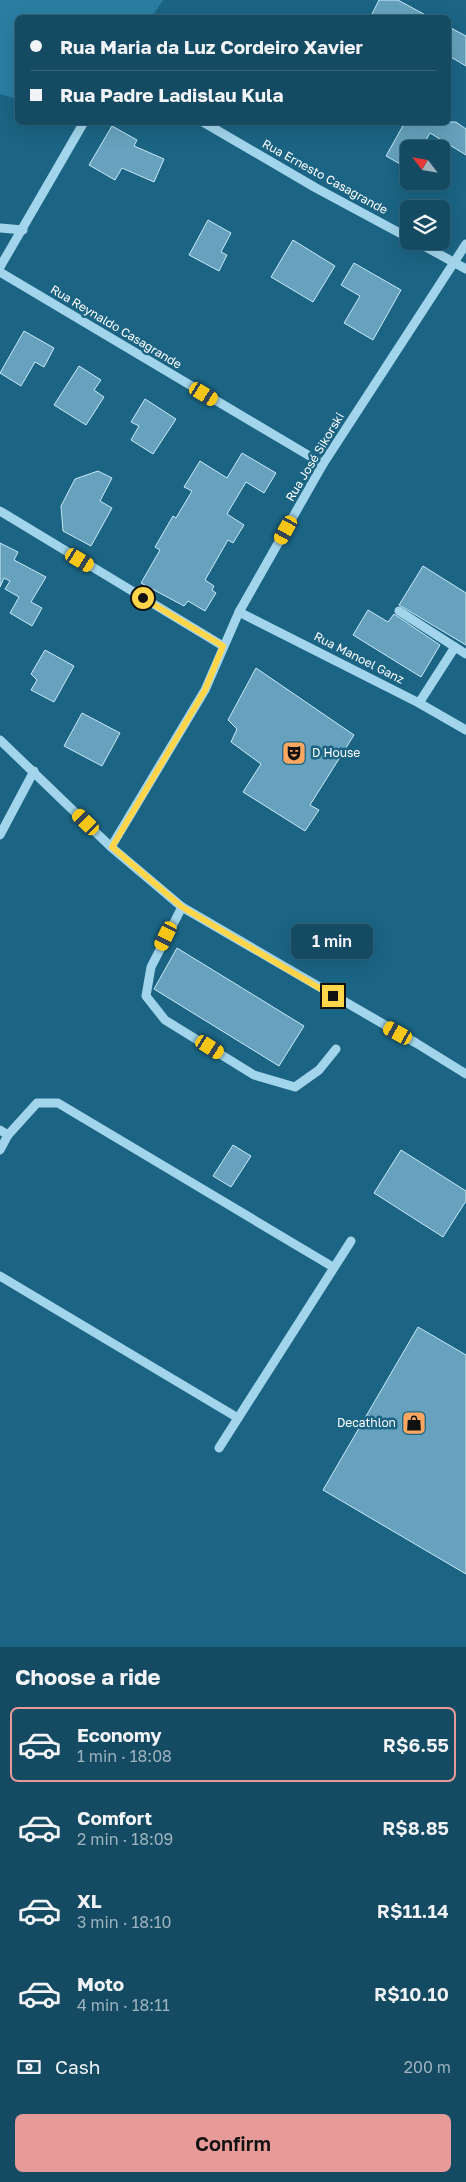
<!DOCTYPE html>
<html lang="en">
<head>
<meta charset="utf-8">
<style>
  :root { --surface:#144b63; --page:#1d5269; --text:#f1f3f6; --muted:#9db3be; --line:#336378; --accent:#e69b98 }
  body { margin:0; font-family:"Golos Text",sans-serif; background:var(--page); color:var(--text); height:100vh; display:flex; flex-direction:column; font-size:19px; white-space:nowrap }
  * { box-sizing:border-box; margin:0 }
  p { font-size:16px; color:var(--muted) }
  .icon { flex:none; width:28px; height:28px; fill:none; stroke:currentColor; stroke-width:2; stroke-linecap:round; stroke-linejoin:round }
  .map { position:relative; height:1647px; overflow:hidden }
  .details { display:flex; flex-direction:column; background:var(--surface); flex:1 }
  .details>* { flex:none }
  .banner { position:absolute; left:15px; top:15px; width:436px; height:110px; border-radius:8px; box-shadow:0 5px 20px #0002,0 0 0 1px var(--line); display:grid; align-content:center; height:110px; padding:0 15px; background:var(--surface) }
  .needle { width:32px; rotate:301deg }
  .buttons { position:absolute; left:400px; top:140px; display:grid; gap:10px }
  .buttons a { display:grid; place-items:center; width:50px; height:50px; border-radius:8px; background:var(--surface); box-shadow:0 5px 20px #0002,0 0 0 1px var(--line); font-size:25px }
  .end { position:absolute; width:22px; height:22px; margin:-11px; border:6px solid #ffd54a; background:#111; box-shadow:0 0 0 2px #111 }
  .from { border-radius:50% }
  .bubble { position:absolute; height:35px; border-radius:8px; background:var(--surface); box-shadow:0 5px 20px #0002,0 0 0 1px var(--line); font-size:16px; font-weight:600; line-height:35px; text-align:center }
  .car { position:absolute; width:15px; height:30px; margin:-15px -8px; border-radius:6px; box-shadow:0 0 4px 1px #0007; background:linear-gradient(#f5c518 24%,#345 0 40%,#f5c518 0 76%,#345 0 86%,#f5c518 0) }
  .banner b { display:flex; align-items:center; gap:18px; height:48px; font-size:19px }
  .banner b+b { border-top:1px solid var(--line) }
  .banner i { width:12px; height:12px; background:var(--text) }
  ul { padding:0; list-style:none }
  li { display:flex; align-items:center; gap:15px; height:75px; margin:0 10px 8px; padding:0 5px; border:2px solid transparent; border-radius:8px }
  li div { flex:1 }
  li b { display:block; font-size:19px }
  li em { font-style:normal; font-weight:600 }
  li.selected { border-color:var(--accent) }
  li>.icon { width:45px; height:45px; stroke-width:1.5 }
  h2 { padding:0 15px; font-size:22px; line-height:60px }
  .pay { display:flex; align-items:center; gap:12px; height:55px; padding:0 15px; font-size:19px }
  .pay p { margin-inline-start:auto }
  .action { display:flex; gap:10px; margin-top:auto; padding:10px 15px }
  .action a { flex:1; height:58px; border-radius:8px; background:var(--accent); color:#111; font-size:20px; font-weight:600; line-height:58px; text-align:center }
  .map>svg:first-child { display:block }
  .green { fill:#2b7ea1 }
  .building { fill:#66a2bd; stroke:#c7eaf8 }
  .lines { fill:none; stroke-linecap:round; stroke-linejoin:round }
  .minor { stroke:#a2d5eb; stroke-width:9 }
  .route { stroke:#ffd54a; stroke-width:6 }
  .labels { text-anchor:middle; stroke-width:5; stroke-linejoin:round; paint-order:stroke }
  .street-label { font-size:12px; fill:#fff; stroke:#1b6484 }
  .poi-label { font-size:12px; fill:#fff; stroke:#1b6484; text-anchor:start }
</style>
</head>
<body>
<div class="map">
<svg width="466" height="1647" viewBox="0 0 466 1647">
  <rect width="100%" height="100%" fill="#1b6484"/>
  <path class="green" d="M 0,0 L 163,0 L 152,17 L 18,18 L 17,99 L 0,94 Z"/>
  <g class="building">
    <path d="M 379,0 L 398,0 L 431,18 L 370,18 Z"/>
    <path d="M 449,27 L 466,36 L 466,66 L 449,56 Z"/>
    <path d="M 405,122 L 456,122 L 466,129 L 466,155 L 430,133 L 421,149 L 409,149 L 409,169 L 386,156 Z"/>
    <path d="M 112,126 L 137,140 L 134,146 L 164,159 L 154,182 L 122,168 L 115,180 L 89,165 Z"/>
    <path d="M 208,220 L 231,233 L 221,252 L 227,255 L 219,271 L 189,255 Z"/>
    <path d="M 293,240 L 335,266 L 313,302 L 271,277 Z"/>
    <path d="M 354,263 L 401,290 L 373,340 L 344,323 L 360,296 L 341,285 Z"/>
    <path d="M 24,331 L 54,348 L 44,367 L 35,362 L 21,386 L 0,373 Z"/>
    <path d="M 79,366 L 101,380 L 94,390 L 104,397 L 86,425 L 54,405 Z"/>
    <path d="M 145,399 L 176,419 L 153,454 L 131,440 L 139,426 L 131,422 Z"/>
    <path d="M 242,453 L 276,473 L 264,493 L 246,482 L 227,514 L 244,525 L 233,543 L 228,540 L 205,580 L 214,586 L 212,590 L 216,593 L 205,611 L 188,601 L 184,606 L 141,583 L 160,550 L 155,547 L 173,516 L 176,518 L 192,491 L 184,487 L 200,461 L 227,478 Z"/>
    <path d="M 98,471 L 112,478 L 100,501 L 112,508 L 91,546 L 63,531 L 61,506 L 75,479 Z"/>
    <path d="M 0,543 L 18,552 L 14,560 L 46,577 L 31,602 L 42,608 L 32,626 L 10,613 L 19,597 L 5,589 L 10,581 L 4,578 L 0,587 Z"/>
    <path d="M 423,566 L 466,593 L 466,645 L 399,605 Z"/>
    <path d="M 368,610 L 388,622 L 394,614 L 440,645 L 421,677 L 353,635 Z"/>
    <path d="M 45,650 L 74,666 L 54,702 L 31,690 L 37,680 L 31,674 Z"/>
    <path d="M 256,668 L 354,735 L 310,805 L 319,810 L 305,831 L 243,792 L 261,764 L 231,742 L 237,729 L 228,720 Z"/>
    <path d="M 82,713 L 120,733 L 102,766 L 64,746 Z"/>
    <path d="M 177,948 L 304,1026 L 279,1066 L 154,989 Z"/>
    <path d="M 233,1145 L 251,1156 L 231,1187 L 213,1176 Z"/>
    <path d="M 401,1150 L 466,1191 L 466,1201 L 443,1237 L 374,1193 Z"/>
    <path d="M 418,1327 L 466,1355 L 466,1574 L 323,1490 Z"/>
  </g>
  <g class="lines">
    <g class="minor">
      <path d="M 203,122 L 316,188 L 409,238"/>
      <path d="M 0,228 L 23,230"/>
      <path d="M 415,241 L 466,269"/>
      <path d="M 0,267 L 84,122"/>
      <path d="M 0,272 L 323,464"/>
      <path d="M 0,511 L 223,646"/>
      <path d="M 399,611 L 466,654"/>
      <path d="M 239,612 L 419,703 L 466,730"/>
      <path d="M 419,703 L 455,647"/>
      <path d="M 0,740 L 111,847 L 182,907 L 416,1043 L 466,1074"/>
      <path d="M 0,835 L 34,771"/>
      <path d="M 111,847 L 205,690 L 239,612 L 323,464 L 466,244"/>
      <path d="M 182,907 L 151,967 L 146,996 L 165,1020 L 254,1075 L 295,1087 L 319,1070 L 336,1049"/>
      <path d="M 0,1130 L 8,1135 L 37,1103 L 58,1103 L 333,1267"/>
      <path d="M 0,1150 L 8,1135"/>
      <path d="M 0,1276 L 238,1418"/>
      <path d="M 219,1448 L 351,1241"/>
    </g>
  </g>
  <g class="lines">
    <path class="route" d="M 143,598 L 223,646 L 205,690 L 112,847 L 182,907 L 333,996"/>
  </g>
  <defs>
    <g id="theatre-square" transform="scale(1.25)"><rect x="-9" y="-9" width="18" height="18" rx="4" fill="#fca75f" stroke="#1b6484"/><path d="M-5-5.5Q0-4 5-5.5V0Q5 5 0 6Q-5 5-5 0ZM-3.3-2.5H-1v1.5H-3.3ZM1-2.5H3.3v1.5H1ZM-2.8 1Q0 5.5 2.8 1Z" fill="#111"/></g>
    <g id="shop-square" transform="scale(1.25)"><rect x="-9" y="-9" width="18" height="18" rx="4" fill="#fca75f" stroke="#1b6484"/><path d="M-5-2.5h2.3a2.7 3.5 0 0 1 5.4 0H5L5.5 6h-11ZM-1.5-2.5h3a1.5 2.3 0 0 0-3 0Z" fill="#111"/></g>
  </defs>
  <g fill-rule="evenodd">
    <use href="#theatre-square" x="294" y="753"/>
    <use href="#shop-square" x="414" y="1423"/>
  </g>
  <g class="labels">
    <g class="street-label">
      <text transform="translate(325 177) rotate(29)" y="4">Rua Ernesto Casagrande</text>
      <text transform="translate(116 327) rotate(31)" y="4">Rua Reynaldo Casagrande</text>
      <text transform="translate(315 457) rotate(-59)" y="4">Rua José Sikorski</text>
      <text transform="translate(359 658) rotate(27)" y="4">Rua Manoel Ganz</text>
    </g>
    <g class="poi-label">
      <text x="312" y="757">D House</text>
      <text x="396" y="1427" text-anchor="end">Decathlon</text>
    </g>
  </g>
</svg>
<div class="buttons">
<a><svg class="needle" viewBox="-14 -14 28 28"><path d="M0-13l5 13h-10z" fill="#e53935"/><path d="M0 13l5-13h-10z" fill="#9db3be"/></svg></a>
<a><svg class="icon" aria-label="layers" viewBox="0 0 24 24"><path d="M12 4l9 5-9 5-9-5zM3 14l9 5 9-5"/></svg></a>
</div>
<i class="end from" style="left:143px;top:598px"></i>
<i class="end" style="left:333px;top:996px"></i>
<div class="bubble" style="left:291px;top:924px;width:82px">1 min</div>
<i class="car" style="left:204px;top:394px;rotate:121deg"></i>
<i class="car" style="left:286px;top:530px;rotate:209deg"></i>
<i class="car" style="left:80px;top:560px;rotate:121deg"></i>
<i class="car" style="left:86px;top:822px;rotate:314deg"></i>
<i class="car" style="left:166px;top:936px;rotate:206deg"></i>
<i class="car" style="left:398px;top:1033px;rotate:299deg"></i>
<i class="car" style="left:210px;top:1047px;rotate:122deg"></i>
<div class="banner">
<b><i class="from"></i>Rua Maria da Luz Cordeiro Xavier</b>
<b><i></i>Rua Padre Ladislau Kula</b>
</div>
</div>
<section class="details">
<h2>Choose a ride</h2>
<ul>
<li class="selected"><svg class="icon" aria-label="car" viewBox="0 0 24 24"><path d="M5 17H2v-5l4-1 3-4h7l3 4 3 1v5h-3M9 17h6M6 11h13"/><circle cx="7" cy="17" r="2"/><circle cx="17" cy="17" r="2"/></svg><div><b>Economy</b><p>1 min · 18:08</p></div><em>R$6.55</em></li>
<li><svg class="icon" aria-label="car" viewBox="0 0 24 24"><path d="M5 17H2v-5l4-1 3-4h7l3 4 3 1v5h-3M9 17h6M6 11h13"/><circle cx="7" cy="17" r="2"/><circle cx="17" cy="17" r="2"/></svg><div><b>Comfort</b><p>2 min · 18:09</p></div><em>R$8.85</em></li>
<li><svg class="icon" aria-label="car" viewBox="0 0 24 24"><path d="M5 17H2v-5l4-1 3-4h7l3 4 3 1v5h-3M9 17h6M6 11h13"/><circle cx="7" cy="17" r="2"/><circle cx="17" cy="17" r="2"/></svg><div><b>XL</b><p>3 min · 18:10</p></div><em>R$11.14</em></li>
<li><svg class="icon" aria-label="car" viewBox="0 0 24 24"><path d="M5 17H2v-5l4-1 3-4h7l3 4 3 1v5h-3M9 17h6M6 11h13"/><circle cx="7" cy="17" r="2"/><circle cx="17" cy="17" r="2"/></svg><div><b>Moto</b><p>4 min · 18:11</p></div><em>R$10.10</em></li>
</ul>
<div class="pay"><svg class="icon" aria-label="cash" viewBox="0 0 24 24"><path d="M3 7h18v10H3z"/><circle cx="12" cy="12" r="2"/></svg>Cash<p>200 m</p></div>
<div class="action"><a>Confirm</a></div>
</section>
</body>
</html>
